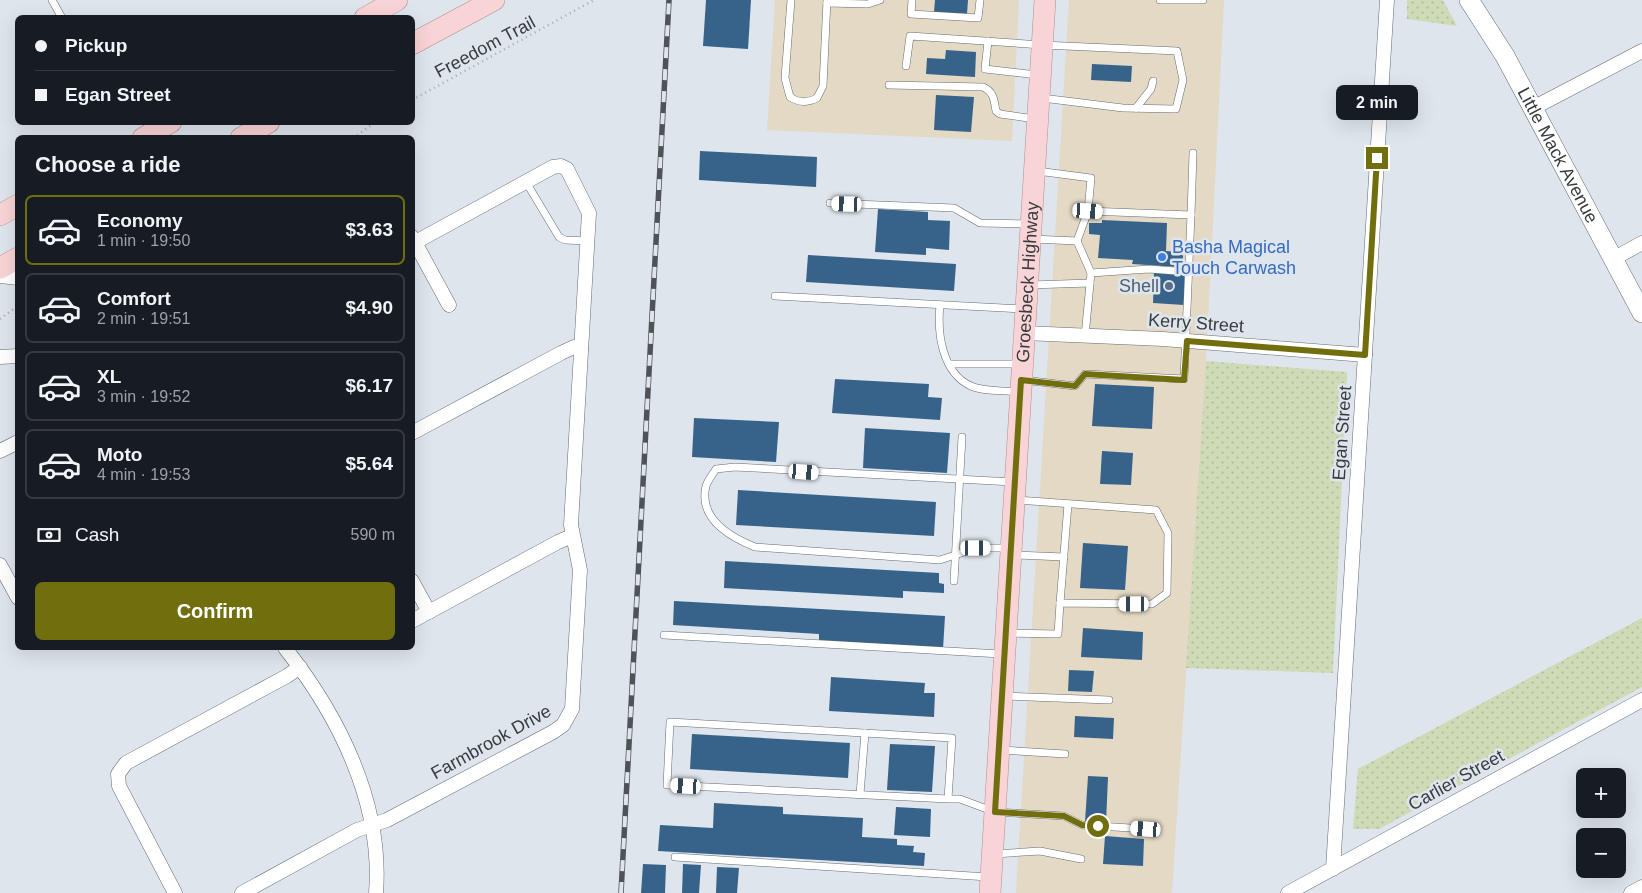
<!DOCTYPE html>
<html lang="en">
<head>
<meta charset="utf-8">
<style>
  :root { --surface:#171b24; --page:#20242c; --text:#f1f3f6; --muted:#9ea1a6; --line:#363941; --accent:#716e0d }
  body { margin:0; font-family:Arial,sans-serif; background:var(--page); color:var(--text); height:100vh; display:flex; flex-direction:column; font-size:19px; white-space:nowrap }
  * { box-sizing:border-box; margin:0 }
  p { font-size:16px; color:var(--muted) }
  .icon { flex:none; width:28px; height:28px; fill:none; stroke:currentColor; stroke-width:2; stroke-linecap:round; stroke-linejoin:round }
  .map { position:relative; flex:1; overflow:hidden }
  .drawer { position:absolute; left:15px; top:135px; width:400px; height:515px; display:flex; flex-direction:column; background:var(--surface); border-radius:8px; box-shadow:0 5px 20px #0002 }
  .drawer>* { flex:none }
  .top-card { position:absolute; left:15px; top:15px; width:400px; height:110px; border-radius:8px; box-shadow:0 5px 20px #0002; display:grid; align-content:center; height:110px; padding:0 20px; background:var(--surface) }
  .fabs { position:absolute; left:1576px; top:768px; display:grid; gap:10px }
  .fabs a { display:grid; place-items:center; width:50px; height:50px; border-radius:8px; background:var(--surface); box-shadow:0 5px 20px #0002; font-size:25px }
  .end { position:absolute; width:22px; height:22px; margin:-11px; border:6px solid #716e0d; background:#fff; box-shadow:0 0 0 2px #fff }
  .from { border-radius:50% }
  .bubble { position:absolute; height:35px; border-radius:8px; background:var(--surface); box-shadow:0 5px 20px #0002; font-size:16px; font-weight:700; line-height:35px; text-align:center }
  .car { position:absolute; width:15px; height:30px; margin:-15px -8px; border-radius:6px; box-shadow:0 0 4px 1px #0007; background:linear-gradient(#fff 24%,#345 0 40%,#fff 0 76%,#345 0 86%,#fff 0) }
  .top-card b { display:flex; align-items:center; gap:18px; height:48px; font-size:19px }
  .top-card b+b { border-top:1px solid var(--line) }
  .top-card i { width:12px; height:12px; background:var(--text) }
  ul { padding:0; list-style:none }
  li { display:flex; align-items:center; gap:15px; height:70px; margin:0 10px 8px; padding:0 10px; border:2px solid var(--line); border-radius:8px }
  li div { flex:1 }
  li b { display:block; font-size:19px }
  li em { font-style:normal; font-weight:700 }
  li.active { border-color:var(--accent) }
  li>.icon { width:45px; height:45px; stroke-width:1.5 }
  h2 { padding:0 20px; font-size:22px; line-height:60px }
  .pay { display:flex; align-items:center; gap:12px; height:55px; padding:0 20px; font-size:19px }
  .pay p { margin-inline-start:auto }
  .button { display:flex; gap:10px; margin-top:auto; padding:10px 20px }
  .button a { flex:1; height:58px; border-radius:8px; background:var(--accent); color:#fff; font-size:20px; font-weight:700; line-height:58px; text-align:center }
  .map>svg:first-child { display:block }
  .commercial { fill:#e4d9c5 }
  .grass { fill:url(#grass-dots) }
  .building { fill:#37638a }
  .lines { fill:none; stroke-linecap:round; stroke-linejoin:round }
  .lane-casing { stroke:#646b71; stroke-width:8 }
  .street-casing { stroke:#646b71; stroke-width:15 }
  .secondary-casing { stroke:#646b71; stroke-width:20 }
  .primary-casing { stroke:#b38d8f; stroke-width:22 }
  .path { stroke:#a5abb0; stroke-width:2.5; stroke-dasharray:1 4; stroke-linecap:butt }
  .lane { stroke:#fff; stroke-width:7 }
  .street { stroke:#fff; stroke-width:14 }
  .secondary { stroke:#fff; stroke-width:19 }
  .primary { stroke:#f9d4d6; stroke-width:21 }
  .rail-casing { stroke:#4f5256; stroke-width:5.5 }
  .rail { stroke:#dee5ec; stroke-width:4; stroke-dasharray:11; stroke-linecap:butt }
  .route { stroke:#716e0d; stroke-width:6 }
  .shop-dot { fill:#3f7fe0; stroke:#dee5ec; stroke-width:2 }
  .service-dot { fill:#5c6f8a; stroke:#dee5ec; stroke-width:2 }
  .labels { text-anchor:middle; stroke-width:5; stroke-linejoin:round; paint-order:stroke }
  .street-label { font-size:18px; fill:#393c3f; stroke:#dee5ec }
  .shop-label { font-size:18px; fill:#366cbe; stroke:#dee5ec; text-anchor:start }
  .service-label { font-size:18px; fill:#4e5e75; stroke:#dee5ec; text-anchor:end }
</style>
</head>
<body>
<div class="map">
<svg width="1642" height="893" viewBox="0 0 1642 893">
  <defs>
    <pattern id="grass-dots" width="8" height="8" patternUnits="userSpaceOnUse" patternTransform="scale(1.25)"><rect width="8" height="8" fill="#cfdab6"/><path d="M2 2h.1M6 6h.1" fill="none" stroke="#b2bc9e" stroke-width="1.8" stroke-linecap="round"/></pattern>
  </defs>
  <rect width="100%" height="100%" fill="#dee5ec"/>
  <g class="commercial">
    <path d="M 775,0 L 1019,0 L 1012,141 L 767,130 Z"/>
    <path d="M 1069,0 L 1224,0 L 1206,361 L 1172,893 L 1016,893 Z"/>
  </g>
  <g class="grass">
    <path d="M 1407,0 L 1443,0 L 1457,26 L 1407,19 Z"/>
    <path d="M 1206,361 L 1347,372 L 1333,673 L 1186,668 Z"/>
    <path d="M 1642,618 L 1642,687 L 1379,829 L 1353,829 L 1358,769 Z"/>
  </g>
  <g class="building">
    <path d="M 706,0 L 751,0 L 748,49 L 703,46 Z"/>
    <path d="M 935,0 L 968,0 L 967,14 L 934,12 Z"/>
    <path d="M 946,50 L 976,52 L 975,77 L 926,74 L 927,58 L 945,59 Z"/>
    <path d="M 1092,64 L 1132,66 L 1131,82 L 1091,80 Z"/>
    <path d="M 936,95 L 974,97 L 971,132 L 934,130 Z"/>
    <path d="M 700,151 L 817,157 L 816,187 L 699,180 Z"/>
    <path d="M 878,209 L 928,212 L 928,220 L 950,221 L 949,250 L 926,248 L 926,255 L 875,252 Z"/>
    <path d="M 1102,220 L 1167,223 L 1166,251 L 1180,252 L 1183,256 L 1183,264 L 1179,267 L 1132,264 L 1133,260 L 1098,258 L 1100,235 L 1089,234 L 1089,223 L 1102,223 Z"/>
    <path d="M 808,255 L 956,264 L 954,291 L 806,282 Z"/>
    <path d="M 1154,272 L 1186,274 L 1184,305 L 1153,303 Z"/>
    <path d="M 835,379 L 929,384 L 928,397 L 942,398 L 940,420 L 832,413 Z"/>
    <path d="M 1095,384 L 1154,387 L 1152,429 L 1092,426 Z"/>
    <path d="M 694,418 L 779,422 L 776,462 L 692,457 Z"/>
    <path d="M 865,428 L 950,433 L 947,473 L 863,468 Z"/>
    <path d="M 1102,451 L 1133,453 L 1131,485 L 1100,484 Z"/>
    <path d="M 738,490 L 936,502 L 934,536 L 736,525 Z"/>
    <path d="M 1083,543 L 1128,546 L 1125,590 L 1080,588 Z"/>
    <path d="M 725,561 L 939,573 L 939,583 L 944,584 L 944,593 L 903,591 L 903,598 L 724,588 Z"/>
    <path d="M 674,601 L 945,616 L 943,649 L 819,642 L 819,634 L 673,625 Z"/>
    <path d="M 1083,628 L 1143,632 L 1142,660 L 1081,657 Z"/>
    <path d="M 1069,670 L 1094,671 L 1092,692 L 1068,691 Z"/>
    <path d="M 831,677 L 925,683 L 924,693 L 935,693 L 934,717 L 829,711 Z"/>
    <path d="M 1075,716 L 1114,718 L 1113,739 L 1074,737 Z"/>
    <path d="M 692,734 L 850,743 L 848,778 L 690,769 Z"/>
    <path d="M 890,744 L 935,746 L 932,792 L 887,790 Z"/>
    <path d="M 1088,776 L 1108,777 L 1106,823 L 1085,822 Z"/>
    <path d="M 714,803 L 783,807 L 783,814 L 863,818 L 862,837 L 897,839 L 897,845 L 914,846 L 913,852 L 925,853 L 924,866 L 658,851 L 660,825 L 713,828 Z"/>
    <path d="M 896,807 L 931,809 L 930,837 L 894,835 Z"/>
    <path d="M 1105,836 L 1144,839 L 1143,866 L 1103,864 Z"/>
    <path d="M 643,864 L 666,865 L 665,893 L 641,893 Z"/>
    <path d="M 683,864 L 701,865 L 699,893 L 682,893 Z"/>
    <path d="M 717,867 L 739,868 L 737,893 L 716,893 Z"/>
  </g>
  <g class="lines">
    <g class="lane-casing">
      <g id="lane">
        <path d="M 52,0 L 62,18"/>
        <path d="M 791,0 L 785,78 L 790,97 C 799,103 807,103 817,98 L 823,86 L 827,0"/>
        <path d="M 912,0 L 911,14 L 978,18 L 980,0"/>
        <path d="M 1160,0 L 1203,0"/>
        <path d="M 827,3 L 868,4 L 880,0"/>
        <path d="M 988,41 L 985,69 L 1037,75"/>
        <path d="M 906,66 L 910,36 L 1042,45 L 1177,51 L 1183,80 L 1176,109 L 1123,108 L 1042,98"/>
        <path d="M 889,85 L 983,87 C 994,92 994,100 996,111 L 1000,114 L 1035,119"/>
        <path d="M 1136,108 L 1151,89 L 1153,81"/>
        <path d="M 1037,171 L 1091,178 L 1088,211 L 1191,215 L 1193,153"/>
        <path d="M 526,182 L 559,237 L 565,240 L 588,241"/>
        <path d="M 830,203 L 954,208 L 980,223 L 1028,224"/>
        <path d="M 1032,239 L 1077,241"/>
        <path d="M 1091,273 L 1149,269 L 1189,272"/>
        <path d="M 1030,285 L 1090,283"/>
        <path d="M 775,296 L 1025,309"/>
        <path d="M 940,305 C 937,333 942,373 971,386 C 984,392 1004,390 1017,392"/>
        <path d="M 1085,336 L 1091,273 L 1077,241 L 1088,211"/>
        <path d="M 950,364 L 1020,364"/>
        <path d="M 1023,380 L 1075,386 L 1085,374 L 1184,379 L 1191,215"/>
        <path d="M 1008,548 L 976,548 L 940,560 L 755,547 C 730,537 698,519 706,486 C 708,480 713,474 716,469 L 735,467 L 1013,482"/>
        <path d="M 1014,555 L 1064,557"/>
        <path d="M 954,581 L 962,437"/>
        <path d="M 1060,603 L 1068,504"/>
        <path d="M 1008,633 L 1058,634 L 1060,603 L 1152,604 L 1167,593 L 1168,533 L 1156,510 L 1017,500"/>
        <path d="M 664,635 L 1001,654"/>
        <path d="M 1005,696 L 1109,700"/>
        <path d="M 1001,750 L 1065,754"/>
        <path d="M 860,794 L 865,733"/>
        <path d="M 948,799 L 952,738 L 670,722 L 667,785 L 948,799 L 960,799 L 995,812 L 1064,816 L 1082,825 L 1146,829"/>
        <path d="M 995,854 L 1040,851 L 1081,859"/>
        <path d="M 675,857 L 988,877"/>
      </g>
    </g>
    <g class="street-casing">
      <g id="street">
        <path d="M 1533,108 L 1642,51"/>
        <path d="M 412,237 L 449,305"/>
        <path d="M 1613,259 L 1642,243"/>
        <path d="M 0,276 L 18,278"/>
        <path d="M 1024,333 L 1163,339 L 1365,355"/>
        <path d="M 0,357 L 18,356"/>
        <path d="M 412,433 L 561,353 L 574,347 L 581,348"/>
        <path d="M 0,451 L 18,442"/>
        <path d="M 0,565 L 18,598"/>
        <path d="M 412,581 L 429,612"/>
        <path d="M 412,621 L 558,542 L 572,536"/>
        <path d="M 285,648 C 339,716 383,804 376,893"/>
        <path d="M 1333,869 L 1387,0"/>
        <path d="M 175,893 L 119,786 L 118,774 L 126,763 L 287,676 L 300,667"/>
        <path d="M 242,893 L 357,830 L 387,820 L 553,732 L 563,725 L 572,709 L 580,570 L 571,525 L 589,213 L 567,169 L 561,166 L 553,167 L 412,244"/>
        <path d="M 1288,893 L 1642,700"/>
        <path d="M 1631,893 L 1642,887"/>
      </g>
    </g>
    <g class="secondary-casing">
      <g id="secondary">
        <path id="s1" d="M 1469,0 L 1505,56 L 1642,313"/>
      </g>
    </g>
    <g class="primary-casing">
      <g id="primary">
        <path d="M 365,18 L 397,0"/>
        <path d="M 412,44 L 494,0"/>
        <path d="M 143,138 L 171,122"/>
        <path d="M 241,138 L 269,122"/>
        <path d="M 0,215 L 18,205"/>
        <path d="M 0,268 L 18,258"/>
        <path id="s2" d="M 990,893 L 1045,0"/>
      </g>
    </g>
    <g class="path">
      <path d="M 412,100 L 594,0"/>
      <path d="M 353,138 L 376,122"/>
      <path d="M 0,319 L 18,306"/>
    </g>
    <use href="#lane" class="lane"/>
    <use href="#street" class="street"/>
    <use href="#secondary" class="secondary"/>
    <use href="#primary" class="primary"/>
    <g class="rail-casing">
      <path id="rail" d="M 621,893 L 669,0"/>
    </g>
    <use href="#rail" class="rail"/>
  </g>
  <g class="lines">
    <path class="route" d="M 1098,826 L 1082,825 L 1064,816 L 995,812 L 1021,380 L 1075,386 L 1085,374 L 1184,380 L 1187,341 L 1365,355 L 1377,158"/>
  </g>
  <circle class="shop-dot" cx="1162" cy="257" r="5"/>
  <circle class="service-dot" cx="1169" cy="286" r="5"/>
  <g class="labels">
    <g class="street-label">
      <text transform="translate(485 47) rotate(-28)" y="6">Freedom Trail</text>
      <text dy="6" stroke="none"><textPath href="#s1" startOffset="179">Little Mack Avenue</textPath></text>
      <text dy="6" stroke="none"><textPath href="#s2" startOffset="612">Groesbeck Highway</textPath></text>
      <text transform="translate(1196 323) rotate(4)" y="6">Kerry Street</text>
      <text transform="translate(1342 433) rotate(-86)" y="6">Egan Street</text>
      <text transform="translate(491 742) rotate(-29)" y="6">Farmbrook Drive</text>
      <text transform="translate(1456 780) rotate(-29)" y="6">Carlier Street</text>
    </g>
    <g class="shop-label">
      <text x="1172" y="253">Basha Magical<tspan x="1172" dy="21">Touch Carwash</tspan></text>
    </g>
    <g class="service-label">
      <text x="1159" y="292">Shell</text>
    </g>
  </g>
</svg>
<div class="fabs">
<a>+</a>
<a>−</a>
</div>
<i class="end from" style="left:1098px;top:826px"></i>
<i class="end" style="left:1377px;top:158px"></i>
<div class="bubble" style="left:1336px;top:85px;width:82px">2 min</div>
<i class="car" style="left:847px;top:204px;rotate:272deg"></i>
<i class="car" style="left:1088px;top:211px;rotate:93deg"></i>
<i class="car" style="left:804px;top:472px;rotate:94deg"></i>
<i class="car" style="left:976px;top:548px;rotate:90deg"></i>
<i class="car" style="left:1134px;top:604px;rotate:270deg"></i>
<i class="car" style="left:686px;top:786px;rotate:273deg"></i>
<i class="car" style="left:1146px;top:829px;rotate:274deg"></i>
<div class="top-card">
<b><i class="from"></i>Pickup</b>
<b><i></i>Egan Street</b>
</div>
<section class="drawer">
<h2>Choose a ride</h2>
<ul>
<li class="active"><svg class="icon" aria-label="car" viewBox="0 0 24 24"><path d="M5 17H2v-5l4-1 3-4h7l3 4 3 1v5h-3M9 17h6M6 11h13"/><circle cx="7" cy="17" r="2"/><circle cx="17" cy="17" r="2"/></svg><div><b>Economy</b><p>1 min · 19:50</p></div><em>$3.63</em></li>
<li><svg class="icon" aria-label="car" viewBox="0 0 24 24"><path d="M5 17H2v-5l4-1 3-4h7l3 4 3 1v5h-3M9 17h6M6 11h13"/><circle cx="7" cy="17" r="2"/><circle cx="17" cy="17" r="2"/></svg><div><b>Comfort</b><p>2 min · 19:51</p></div><em>$4.90</em></li>
<li><svg class="icon" aria-label="car" viewBox="0 0 24 24"><path d="M5 17H2v-5l4-1 3-4h7l3 4 3 1v5h-3M9 17h6M6 11h13"/><circle cx="7" cy="17" r="2"/><circle cx="17" cy="17" r="2"/></svg><div><b>XL</b><p>3 min · 19:52</p></div><em>$6.17</em></li>
<li><svg class="icon" aria-label="car" viewBox="0 0 24 24"><path d="M5 17H2v-5l4-1 3-4h7l3 4 3 1v5h-3M9 17h6M6 11h13"/><circle cx="7" cy="17" r="2"/><circle cx="17" cy="17" r="2"/></svg><div><b>Moto</b><p>4 min · 19:53</p></div><em>$5.64</em></li>
</ul>
<div class="pay"><svg class="icon" aria-label="cash" viewBox="0 0 24 24"><path d="M3 7h18v10H3z"/><circle cx="12" cy="12" r="2"/></svg>Cash<p>590 m</p></div>
<div class="button"><a>Confirm</a></div>
</section>
</div>
</body>
</html>
